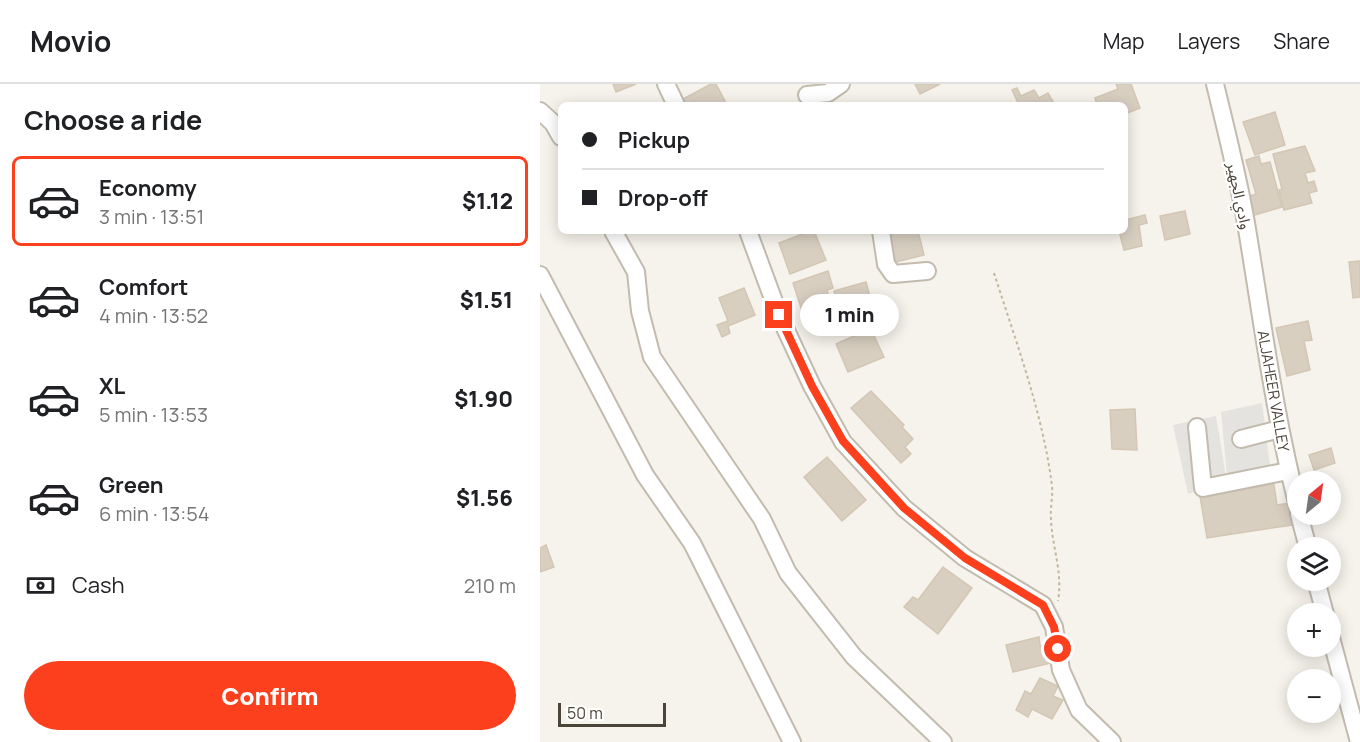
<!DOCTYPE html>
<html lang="en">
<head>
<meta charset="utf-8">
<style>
  :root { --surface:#fff; --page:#f6f6f6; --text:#202124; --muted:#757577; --line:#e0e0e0; --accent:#fc3f1d }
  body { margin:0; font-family:Manrope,"Noto Sans Arabic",sans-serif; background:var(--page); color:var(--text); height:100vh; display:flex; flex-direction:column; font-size:22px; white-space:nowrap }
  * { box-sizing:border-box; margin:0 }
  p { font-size:20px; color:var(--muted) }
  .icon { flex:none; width:33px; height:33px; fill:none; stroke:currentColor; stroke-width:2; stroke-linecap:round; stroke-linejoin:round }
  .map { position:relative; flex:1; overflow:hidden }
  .details { display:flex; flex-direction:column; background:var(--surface); width:540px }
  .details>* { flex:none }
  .banner { position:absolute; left:18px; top:18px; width:570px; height:132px; border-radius:9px; box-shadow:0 3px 15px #0003; display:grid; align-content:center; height:132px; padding:0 24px; background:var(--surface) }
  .needle { width:39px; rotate:29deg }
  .fabs { position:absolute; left:747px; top:387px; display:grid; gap:12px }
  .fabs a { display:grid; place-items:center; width:54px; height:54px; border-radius:50%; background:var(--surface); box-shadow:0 3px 15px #0003; font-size:30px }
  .scale { position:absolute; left:18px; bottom:15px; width:108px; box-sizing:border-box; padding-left:6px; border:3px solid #4b4439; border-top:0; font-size:16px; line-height:21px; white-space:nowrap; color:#4b4439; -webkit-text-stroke:4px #fff; paint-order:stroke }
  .end { position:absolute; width:27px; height:27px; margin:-14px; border:8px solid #fc3f1d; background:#fff; box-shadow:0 0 0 3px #fff }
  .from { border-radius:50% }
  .bubble { position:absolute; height:42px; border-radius:21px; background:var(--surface); box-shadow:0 3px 15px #0003; font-size:20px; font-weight:800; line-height:42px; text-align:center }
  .banner b { display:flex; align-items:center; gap:21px; height:57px; font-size:22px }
  .banner b+b { border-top:2px solid var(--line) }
  .banner i { width:15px; height:15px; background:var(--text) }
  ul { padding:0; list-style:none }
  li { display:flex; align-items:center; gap:18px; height:90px; margin:0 12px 9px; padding:0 12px; border:3px solid transparent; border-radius:9px }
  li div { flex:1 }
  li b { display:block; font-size:22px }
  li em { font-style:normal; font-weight:800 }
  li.active { border-color:var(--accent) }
  li>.icon { width:54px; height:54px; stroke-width:1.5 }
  h2 { padding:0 24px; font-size:27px; line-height:72px }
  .pay { display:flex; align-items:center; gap:15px; height:66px; padding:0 24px; font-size:22px }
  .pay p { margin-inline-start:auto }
  .action { display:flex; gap:12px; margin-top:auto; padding:12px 24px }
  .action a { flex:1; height:69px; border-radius:36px; background:var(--accent); color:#fff; font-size:24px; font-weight:800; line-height:69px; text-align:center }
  header { display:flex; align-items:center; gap:36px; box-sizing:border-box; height:84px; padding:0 30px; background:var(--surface); border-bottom:2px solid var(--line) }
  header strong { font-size:28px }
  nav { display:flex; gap:33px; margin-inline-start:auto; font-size:21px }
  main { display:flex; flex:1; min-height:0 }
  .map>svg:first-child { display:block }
  .parking { fill:#e5e3e0 }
  .building { fill:#d8cfc1; stroke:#d3c7b4; stroke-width:1.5 }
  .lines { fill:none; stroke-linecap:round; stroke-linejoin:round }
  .minor-casing { stroke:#c2bbae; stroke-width:20 }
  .path { stroke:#c4b79f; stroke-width:2; stroke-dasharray:3 3; stroke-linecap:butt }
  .minor { stroke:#fff; stroke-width:16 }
  .route { stroke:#fc3f1d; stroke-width:8 }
  .labels { text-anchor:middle; stroke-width:4.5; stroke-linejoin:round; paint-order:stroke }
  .street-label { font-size:15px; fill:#4b4439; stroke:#fff }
</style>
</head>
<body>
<header>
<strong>Movio</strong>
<nav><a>Map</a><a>Layers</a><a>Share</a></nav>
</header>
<main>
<section class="details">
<h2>Choose a ride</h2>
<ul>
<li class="active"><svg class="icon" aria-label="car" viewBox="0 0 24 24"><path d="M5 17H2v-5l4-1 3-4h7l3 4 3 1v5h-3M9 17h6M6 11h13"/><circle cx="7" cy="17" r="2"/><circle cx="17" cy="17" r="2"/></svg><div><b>Economy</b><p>3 min · 13:51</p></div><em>$1.12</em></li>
<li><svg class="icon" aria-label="car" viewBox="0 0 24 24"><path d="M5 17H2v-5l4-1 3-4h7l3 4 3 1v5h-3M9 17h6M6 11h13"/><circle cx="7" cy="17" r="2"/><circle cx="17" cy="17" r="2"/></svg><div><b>Comfort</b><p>4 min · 13:52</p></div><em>$1.51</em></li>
<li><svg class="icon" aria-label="car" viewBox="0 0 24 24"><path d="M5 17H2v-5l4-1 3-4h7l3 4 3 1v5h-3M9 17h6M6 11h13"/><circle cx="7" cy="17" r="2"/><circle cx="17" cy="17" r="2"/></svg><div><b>XL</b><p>5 min · 13:53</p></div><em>$1.90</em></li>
<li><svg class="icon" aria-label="car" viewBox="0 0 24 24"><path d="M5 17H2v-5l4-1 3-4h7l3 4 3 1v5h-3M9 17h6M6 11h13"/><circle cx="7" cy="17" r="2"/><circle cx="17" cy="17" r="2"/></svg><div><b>Green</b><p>6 min · 13:54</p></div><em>$1.56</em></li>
</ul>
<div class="pay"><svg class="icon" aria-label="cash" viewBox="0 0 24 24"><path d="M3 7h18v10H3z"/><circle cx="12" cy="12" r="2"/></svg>Cash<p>210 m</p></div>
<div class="action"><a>Confirm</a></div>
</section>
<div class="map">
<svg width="820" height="658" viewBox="0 0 820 658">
  <rect width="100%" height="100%" fill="#f6f3ec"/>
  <g class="parking">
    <path d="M 722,319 L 730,382 L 687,392 L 681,328 Z"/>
    <path d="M 676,332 L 687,399 L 648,410 L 633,341 Z"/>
  </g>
  <g class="building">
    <path d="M 73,0 L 96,0 L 76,8 Z"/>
    <path d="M 171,0 L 176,0 L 187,21 L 146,21 L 143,15 Z"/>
    <path d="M 375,0 L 400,0 L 380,10 Z"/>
    <path d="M 576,0 L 591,0 L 600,24 L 585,30 L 585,21 L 557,21 L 555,14 L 578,5 Z"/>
    <path d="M 477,4 L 481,12 L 494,6 L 499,14 L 508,9 L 515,21 L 479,21 L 472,6 Z"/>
    <path d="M 735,28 L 745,61 L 715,71 L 703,38 Z"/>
    <path d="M 765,62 L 775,87 L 765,89 L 768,99 L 774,97 L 777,107 L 769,109 L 772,119 L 744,126 L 739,106 L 742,105 L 733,70 Z"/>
    <path d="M 719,72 L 721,80 L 730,78 L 742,123 L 711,132 L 707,113 L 716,110 L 706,76 Z"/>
    <path d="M 645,127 L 650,150 L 625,156 L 620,132 Z"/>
    <path d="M 605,131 L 607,139 L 599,141 L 602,162 L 584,166 L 579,147 L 585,147 L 585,136 Z"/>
    <path d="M 270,147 L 274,147 L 286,176 L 250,190 L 239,159 Z"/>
    <path d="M 364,147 L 378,147 L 384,171 L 356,178 L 349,150 Z"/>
    <path d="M 820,177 L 820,213 L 813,214 L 809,178 Z"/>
    <path d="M 288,187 L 293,204 L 287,206 L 290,218 L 262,227 L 253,199 Z"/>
    <path d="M 326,198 L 333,224 L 303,233 L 294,207 Z"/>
    <path d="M 204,204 L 215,231 L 188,242 L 190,249 L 182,253 L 177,241 L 188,237 L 179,214 Z"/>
    <path d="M 768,237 L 772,256 L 764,257 L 770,286 L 747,292 L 736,244 Z"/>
    <path d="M 329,241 L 344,273 L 308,288 L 296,260 L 314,252 L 313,248 Z"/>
    <path d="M 331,307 L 364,341 L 362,343 L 373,355 L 365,363 L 371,370 L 361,379 L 311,324 Z"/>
    <path d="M 595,325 L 597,366 L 572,365 L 570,326 Z"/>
    <path d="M 791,364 L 795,379 L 774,386 L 769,371 Z"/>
    <path d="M 287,373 L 326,416 L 302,437 L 264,393 Z"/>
    <path d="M 733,394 L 737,421 L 749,419 L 752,441 L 667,454 L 659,406 Z"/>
    <path d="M 6,461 L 14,483 L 0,488 L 0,464 Z"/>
    <path d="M 403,483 L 432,504 L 398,550 L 364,523 L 373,513 L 378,516 Z"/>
    <path d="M 499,553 L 500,562 L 506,560 L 511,579 L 473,588 L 466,561 Z"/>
    <path d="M 500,594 L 518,602 L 513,612 L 523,616 L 512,635 L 492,625 L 488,633 L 476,626 L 485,607 L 491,610 Z"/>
  </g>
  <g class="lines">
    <g class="minor-casing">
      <g id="minor">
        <path d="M 126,0 L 136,21"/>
        <path d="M 675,0 C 686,46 698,92 706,139 C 722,234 734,330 758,423"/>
        <path d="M 267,11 L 288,9 L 301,0"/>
        <path d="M 0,27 L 13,39 L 21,53"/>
        <path d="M 73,147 L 96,188 L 100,227 L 112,273 L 222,435 L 248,489 L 314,573 L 403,658"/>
        <path d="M 208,147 L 239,231 L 272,302 L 303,358 L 364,424 L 425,474 L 503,521 L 514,543 L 521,586 L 539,626 L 572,658"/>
        <path d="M 341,147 L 346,180 L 353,190 L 387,187"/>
        <path d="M 0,191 L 105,391 L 152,459 L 252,658"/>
        <path d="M 657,343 L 663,404 L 748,387"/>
        <path d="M 701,355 L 740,345"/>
        <path d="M 759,430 L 768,464"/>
        <path d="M 776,496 L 785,530"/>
        <path d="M 790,550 L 819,658"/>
      </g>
    </g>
    <path class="path" d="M 454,189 C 476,258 503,330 512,402 C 513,413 510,424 511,435 C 512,463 523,488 518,517"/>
    <use href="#minor" class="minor"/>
  </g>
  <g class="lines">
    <path class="route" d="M 239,231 L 272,302 L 303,357 L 364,424 L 425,474 L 503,521 L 514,543 L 518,565"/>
  </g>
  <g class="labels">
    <g class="street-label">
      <text transform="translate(699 112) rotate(78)" y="5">وادي الجهير</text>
      <text transform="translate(733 307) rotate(80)" y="5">ALJAHEER VALLEY</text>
    </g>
  </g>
</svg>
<div class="fabs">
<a><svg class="needle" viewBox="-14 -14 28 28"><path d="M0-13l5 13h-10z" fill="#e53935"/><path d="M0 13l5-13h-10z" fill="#757577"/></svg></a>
<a><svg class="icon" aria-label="layers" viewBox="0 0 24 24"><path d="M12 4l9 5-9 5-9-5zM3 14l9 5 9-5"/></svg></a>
<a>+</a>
<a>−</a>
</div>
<div class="scale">50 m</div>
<i class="end from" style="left:518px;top:565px"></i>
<i class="end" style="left:239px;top:231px"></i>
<div class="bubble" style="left:260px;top:210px;width:99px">1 min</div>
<div class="banner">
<b><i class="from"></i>Pickup</b>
<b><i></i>Drop-off</b>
</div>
</div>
</main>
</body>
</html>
